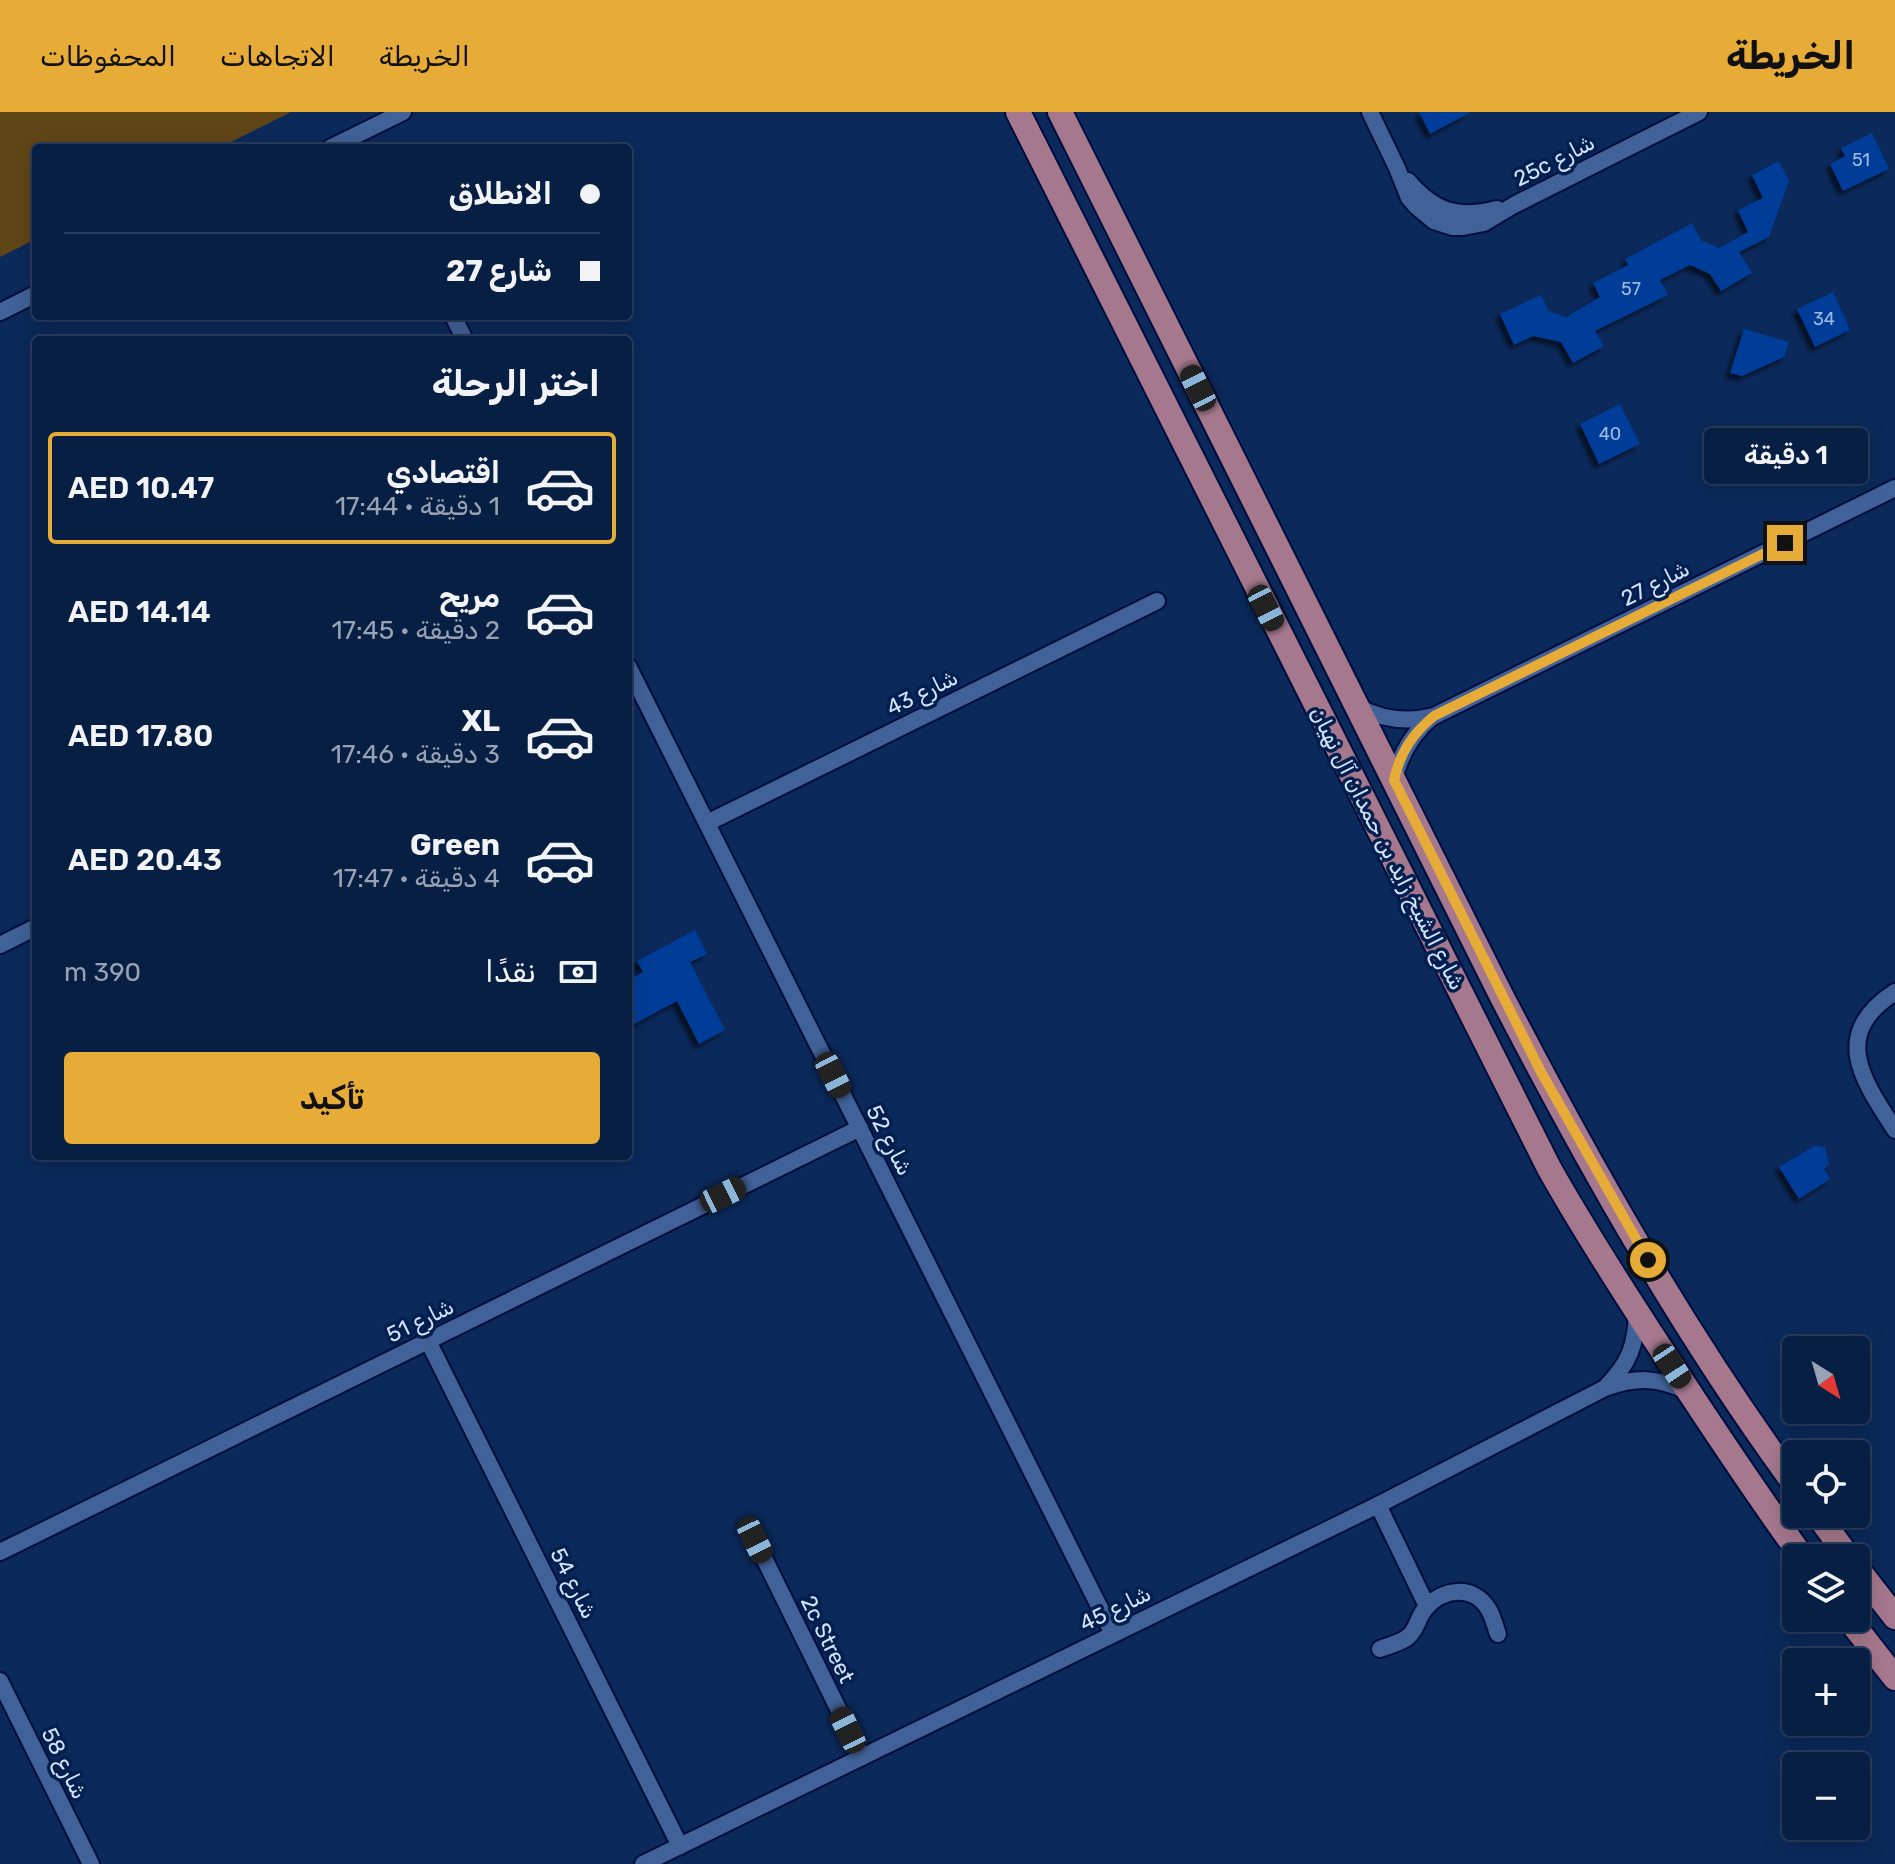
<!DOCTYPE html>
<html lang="ar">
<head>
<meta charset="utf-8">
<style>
  :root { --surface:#081f44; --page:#162c4f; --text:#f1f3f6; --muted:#98a2b2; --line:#293d5d; --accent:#e7ac37 }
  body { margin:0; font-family:Rubik,"Noto Sans Arabic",sans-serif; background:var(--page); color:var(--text); direction:rtl; height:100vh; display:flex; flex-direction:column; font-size:30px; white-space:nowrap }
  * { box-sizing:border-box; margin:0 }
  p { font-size:26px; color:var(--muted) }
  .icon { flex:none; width:44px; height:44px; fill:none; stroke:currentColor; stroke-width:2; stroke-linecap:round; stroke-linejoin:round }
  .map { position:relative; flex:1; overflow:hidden; direction:ltr }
  .panel { position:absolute; left:32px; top:224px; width:600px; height:824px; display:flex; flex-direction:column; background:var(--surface); border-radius:8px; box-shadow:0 4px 20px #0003,0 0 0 2px var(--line); direction:rtl }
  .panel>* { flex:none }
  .banner { position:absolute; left:32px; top:32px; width:600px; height:176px; border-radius:8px; box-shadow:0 4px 20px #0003,0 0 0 2px var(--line); direction:rtl; display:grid; align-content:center; height:176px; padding:0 32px; background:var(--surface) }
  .needle { width:52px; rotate:143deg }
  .controls { position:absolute; left:1782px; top:1224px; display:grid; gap:16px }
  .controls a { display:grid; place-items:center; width:88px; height:88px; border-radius:8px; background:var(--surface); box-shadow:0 4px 20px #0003,0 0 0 2px var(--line); font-size:40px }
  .end { position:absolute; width:36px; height:36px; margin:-18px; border:10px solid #e7ac37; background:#111; box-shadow:0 0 0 4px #111 }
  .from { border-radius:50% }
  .bubble { position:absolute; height:56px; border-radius:8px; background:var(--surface); box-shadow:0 4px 20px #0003,0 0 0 2px var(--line); font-size:26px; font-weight:600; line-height:56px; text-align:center; direction:rtl }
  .car { position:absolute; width:24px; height:48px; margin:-24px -12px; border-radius:10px; box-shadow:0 0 6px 2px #0007; background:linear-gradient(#222 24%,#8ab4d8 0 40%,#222 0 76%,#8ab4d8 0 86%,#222 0) }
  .banner b { display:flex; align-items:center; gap:28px; height:76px; font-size:30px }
  .banner b+b { border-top:2px solid var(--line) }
  .banner i { width:20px; height:20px; background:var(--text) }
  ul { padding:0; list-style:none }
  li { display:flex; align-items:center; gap:24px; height:112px; margin:0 16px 12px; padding:0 16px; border:4px solid transparent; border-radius:8px }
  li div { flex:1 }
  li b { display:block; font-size:30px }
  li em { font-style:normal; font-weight:600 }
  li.current { border-color:var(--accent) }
  li>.icon { width:72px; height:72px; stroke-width:1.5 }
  h2 { padding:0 32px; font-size:36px; line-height:96px }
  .pay { display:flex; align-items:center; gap:20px; height:88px; padding:0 32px; font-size:30px }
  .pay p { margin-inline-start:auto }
  .action { display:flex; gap:16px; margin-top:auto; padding:16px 32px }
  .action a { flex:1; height:92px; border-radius:8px; background:var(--accent); color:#111; font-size:32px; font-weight:600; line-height:92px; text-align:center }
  header { display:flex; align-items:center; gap:48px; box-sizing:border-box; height:112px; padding:0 40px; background:var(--accent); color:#111 }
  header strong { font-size:38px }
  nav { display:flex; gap:44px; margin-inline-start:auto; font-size:28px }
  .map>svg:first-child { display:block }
  .green { fill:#604617 }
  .building { fill:#003d98; filter:url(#shadow) }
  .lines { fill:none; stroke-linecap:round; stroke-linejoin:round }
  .street-casing { stroke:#000e3e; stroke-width:20 }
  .primary-casing { stroke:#000e3e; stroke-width:28 }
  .street { stroke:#416298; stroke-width:16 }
  .primary { stroke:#a6788e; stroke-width:24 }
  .route { stroke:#e7ac37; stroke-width:10 }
  .labels { text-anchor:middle; stroke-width:7; stroke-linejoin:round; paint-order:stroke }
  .number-label { font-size:18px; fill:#9fbae3 }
  .street-label { font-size:22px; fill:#d4e3fc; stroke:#021f4f }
</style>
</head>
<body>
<header>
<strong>الخريطة</strong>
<nav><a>الخريطة</a><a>الاتجاهات</a><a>المحفوظات</a></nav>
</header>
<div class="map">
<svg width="1895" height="1752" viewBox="0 0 1895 1752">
  <defs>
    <filter id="shadow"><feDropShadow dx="-4.5" dy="4.5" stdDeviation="2" flood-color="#0009"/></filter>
  </defs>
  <rect width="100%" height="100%" fill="#0b295a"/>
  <path class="green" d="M 0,0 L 291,0 L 219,36 L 36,36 L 36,127 L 0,145 Z"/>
  <g class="building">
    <path d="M 1419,0 L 1471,0 L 1430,22 Z"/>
    <path d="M 1872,21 L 1889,57 L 1843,79 L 1830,52 L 1845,44 L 1841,36 Z"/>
    <path d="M 1779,49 L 1789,69 L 1769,125 L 1739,140 L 1752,161 L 1721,179 L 1710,162 L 1690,153 L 1660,168 L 1668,183 L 1595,219 L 1604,234 L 1573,251 L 1561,230 L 1533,224 L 1514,233 L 1500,202 L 1541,183 L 1549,199 L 1566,205 L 1600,185 L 1593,171 L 1628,153 L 1625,147 L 1692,111 L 1701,128 L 1719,136 L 1748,120 L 1738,98 L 1763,86 L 1752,63 Z"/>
    <path d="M 1833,180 L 1850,218 L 1815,235 L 1797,197 Z"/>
    <path d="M 1744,217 L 1789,230 L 1784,245 L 1742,264 L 1730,261 Z"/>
    <path d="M 1620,292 L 1640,332 L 1599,352 L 1580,312 Z"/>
    <path d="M 695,818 L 707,842 L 690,850 L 725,918 L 699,932 L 677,889 L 634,912 L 628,900 L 628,868 L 643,860 L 637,849 Z"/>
    <path d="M 1814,1034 L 1825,1035 L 1829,1052 L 1824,1057 L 1830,1067 L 1799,1087 L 1779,1055 Z"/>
  </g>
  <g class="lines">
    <g class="street-casing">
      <g id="street">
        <path d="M 1370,0 L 1397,56 L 1409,86 L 1416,94 L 1434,109 L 1453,115 L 1463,115 L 1484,111 L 1514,93 L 1699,0"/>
        <path d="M 330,36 L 403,0"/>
        <path d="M 1408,69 C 1434,100 1458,107 1497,97"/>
        <path d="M 0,200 L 36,182"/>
        <path d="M 453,204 L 465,228"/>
        <path d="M 628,554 L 1113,1522"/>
        <path d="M 1358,595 C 1383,608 1407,611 1434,604 L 1895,376"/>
        <path d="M 1394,668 C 1400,642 1412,622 1432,605"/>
        <path d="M 707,711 L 1157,489"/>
        <path d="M 0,833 L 36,815"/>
        <path d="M 1895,880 C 1830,922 1862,967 1895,1018"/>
        <path d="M 428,1229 L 680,1734"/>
        <path d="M 1606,1275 C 1629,1251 1636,1234 1637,1200"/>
        <path d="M 1378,1393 L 1427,1494"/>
        <path d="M 755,1428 L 862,1645"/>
        <path d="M 0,1440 L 860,1016"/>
        <path d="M 1380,1537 C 1389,1533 1402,1531 1409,1524 C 1417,1517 1418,1505 1425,1497 C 1442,1476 1474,1472 1489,1498 C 1493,1505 1495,1514 1498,1522"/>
        <path d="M 0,1569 L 91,1752"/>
        <path d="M 643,1752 L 1378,1393 L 1605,1276 C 1636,1265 1656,1265 1687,1279"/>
      </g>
    </g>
    <g class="primary-casing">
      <g id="primary">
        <path d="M 1018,0 L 1549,1056 C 1585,1120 1625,1182 1665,1243 C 1710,1312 1755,1380 1803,1446"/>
        <path d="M 1060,0 L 1501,883 C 1589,1053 1683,1220 1796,1374"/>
        <path d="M 1817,1402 L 1849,1446"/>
        <path d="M 1856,1455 L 1895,1505"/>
        <path d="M 1848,1506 L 1895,1566"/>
      </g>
    </g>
    <use href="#street" class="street"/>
    <use href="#primary" class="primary"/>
  </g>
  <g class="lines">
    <path class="route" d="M 1648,1148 L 1541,960 L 1394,668 C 1400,641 1412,622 1434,604 L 1785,431"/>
  </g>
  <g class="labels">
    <g class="number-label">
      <text x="1861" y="54">51</text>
      <text x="1631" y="183">57</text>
      <text x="1824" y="213">34</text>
      <text x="1610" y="328">40</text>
    </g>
    <g class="street-label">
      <text transform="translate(1554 48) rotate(-27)" y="8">25c شارع</text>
      <text transform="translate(1655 471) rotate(-27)" y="8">شارع 27</text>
      <text transform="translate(922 580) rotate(-26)" y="8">شارع 43</text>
      <text transform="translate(1388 736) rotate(63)" y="8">شارع الشيخ زايد بن حمدان آل نهيان</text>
      <text transform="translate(890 1028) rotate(63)" y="8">شارع 52</text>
      <text transform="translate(420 1208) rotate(-26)" y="8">شارع 51</text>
      <text transform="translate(574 1471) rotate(63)" y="8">شارع 54</text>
      <text transform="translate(1115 1496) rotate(-26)" y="8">شارع 45</text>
      <text transform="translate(828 1527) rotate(64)" y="8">2c Street</text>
      <text transform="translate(65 1651) rotate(64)" y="8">شارع 58</text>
    </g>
  </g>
</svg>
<div class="controls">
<a><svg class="needle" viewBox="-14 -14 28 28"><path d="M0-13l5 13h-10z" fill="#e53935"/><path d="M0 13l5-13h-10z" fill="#98a2b2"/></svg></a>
<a><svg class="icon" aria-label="locate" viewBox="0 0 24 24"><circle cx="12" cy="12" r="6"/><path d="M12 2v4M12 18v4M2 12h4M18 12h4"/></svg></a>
<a><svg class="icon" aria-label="layers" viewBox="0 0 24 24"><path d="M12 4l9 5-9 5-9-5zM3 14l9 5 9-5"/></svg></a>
<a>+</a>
<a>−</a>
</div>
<i class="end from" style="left:1648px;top:1148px"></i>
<i class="end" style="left:1785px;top:431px"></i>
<div class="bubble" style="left:1704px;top:316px;width:164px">1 دقيقة</div>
<i class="car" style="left:1198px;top:276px;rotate:333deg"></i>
<i class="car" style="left:1266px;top:496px;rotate:153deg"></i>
<i class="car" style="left:833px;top:963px;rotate:153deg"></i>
<i class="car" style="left:723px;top:1083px;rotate:64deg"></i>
<i class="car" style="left:1672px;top:1254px;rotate:147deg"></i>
<i class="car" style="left:755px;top:1428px;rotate:154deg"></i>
<i class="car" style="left:848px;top:1618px;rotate:334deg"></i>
<div class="banner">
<b><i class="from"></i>الانطلاق</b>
<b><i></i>شارع 27</b>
</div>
<section class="panel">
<h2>اختر الرحلة</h2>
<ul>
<li class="current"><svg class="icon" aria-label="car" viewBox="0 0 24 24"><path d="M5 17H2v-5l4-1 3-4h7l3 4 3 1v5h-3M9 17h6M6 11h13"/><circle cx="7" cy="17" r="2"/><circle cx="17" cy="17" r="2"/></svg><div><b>اقتصادي</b><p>1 دقيقة · 17:44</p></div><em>AED 10.47</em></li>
<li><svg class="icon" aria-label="car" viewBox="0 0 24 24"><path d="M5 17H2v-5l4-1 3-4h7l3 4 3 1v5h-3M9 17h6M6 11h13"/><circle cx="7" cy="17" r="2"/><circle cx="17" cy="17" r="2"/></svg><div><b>مريح</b><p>2 دقيقة · 17:45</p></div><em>AED 14.14</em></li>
<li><svg class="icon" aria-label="car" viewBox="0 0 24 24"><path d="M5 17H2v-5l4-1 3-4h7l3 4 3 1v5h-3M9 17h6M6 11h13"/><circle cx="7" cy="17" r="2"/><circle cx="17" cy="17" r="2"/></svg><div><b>XL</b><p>3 دقيقة · 17:46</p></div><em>AED 17.80</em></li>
<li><svg class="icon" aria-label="car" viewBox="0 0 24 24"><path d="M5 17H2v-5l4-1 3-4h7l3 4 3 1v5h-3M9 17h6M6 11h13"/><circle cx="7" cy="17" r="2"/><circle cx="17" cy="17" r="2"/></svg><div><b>Green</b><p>4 دقيقة · 17:47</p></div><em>AED 20.43</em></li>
</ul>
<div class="pay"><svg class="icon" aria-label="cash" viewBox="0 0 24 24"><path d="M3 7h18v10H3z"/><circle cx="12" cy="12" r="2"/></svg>نقدًا<p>390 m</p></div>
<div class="action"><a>تأكيد</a></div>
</section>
</div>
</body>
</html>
